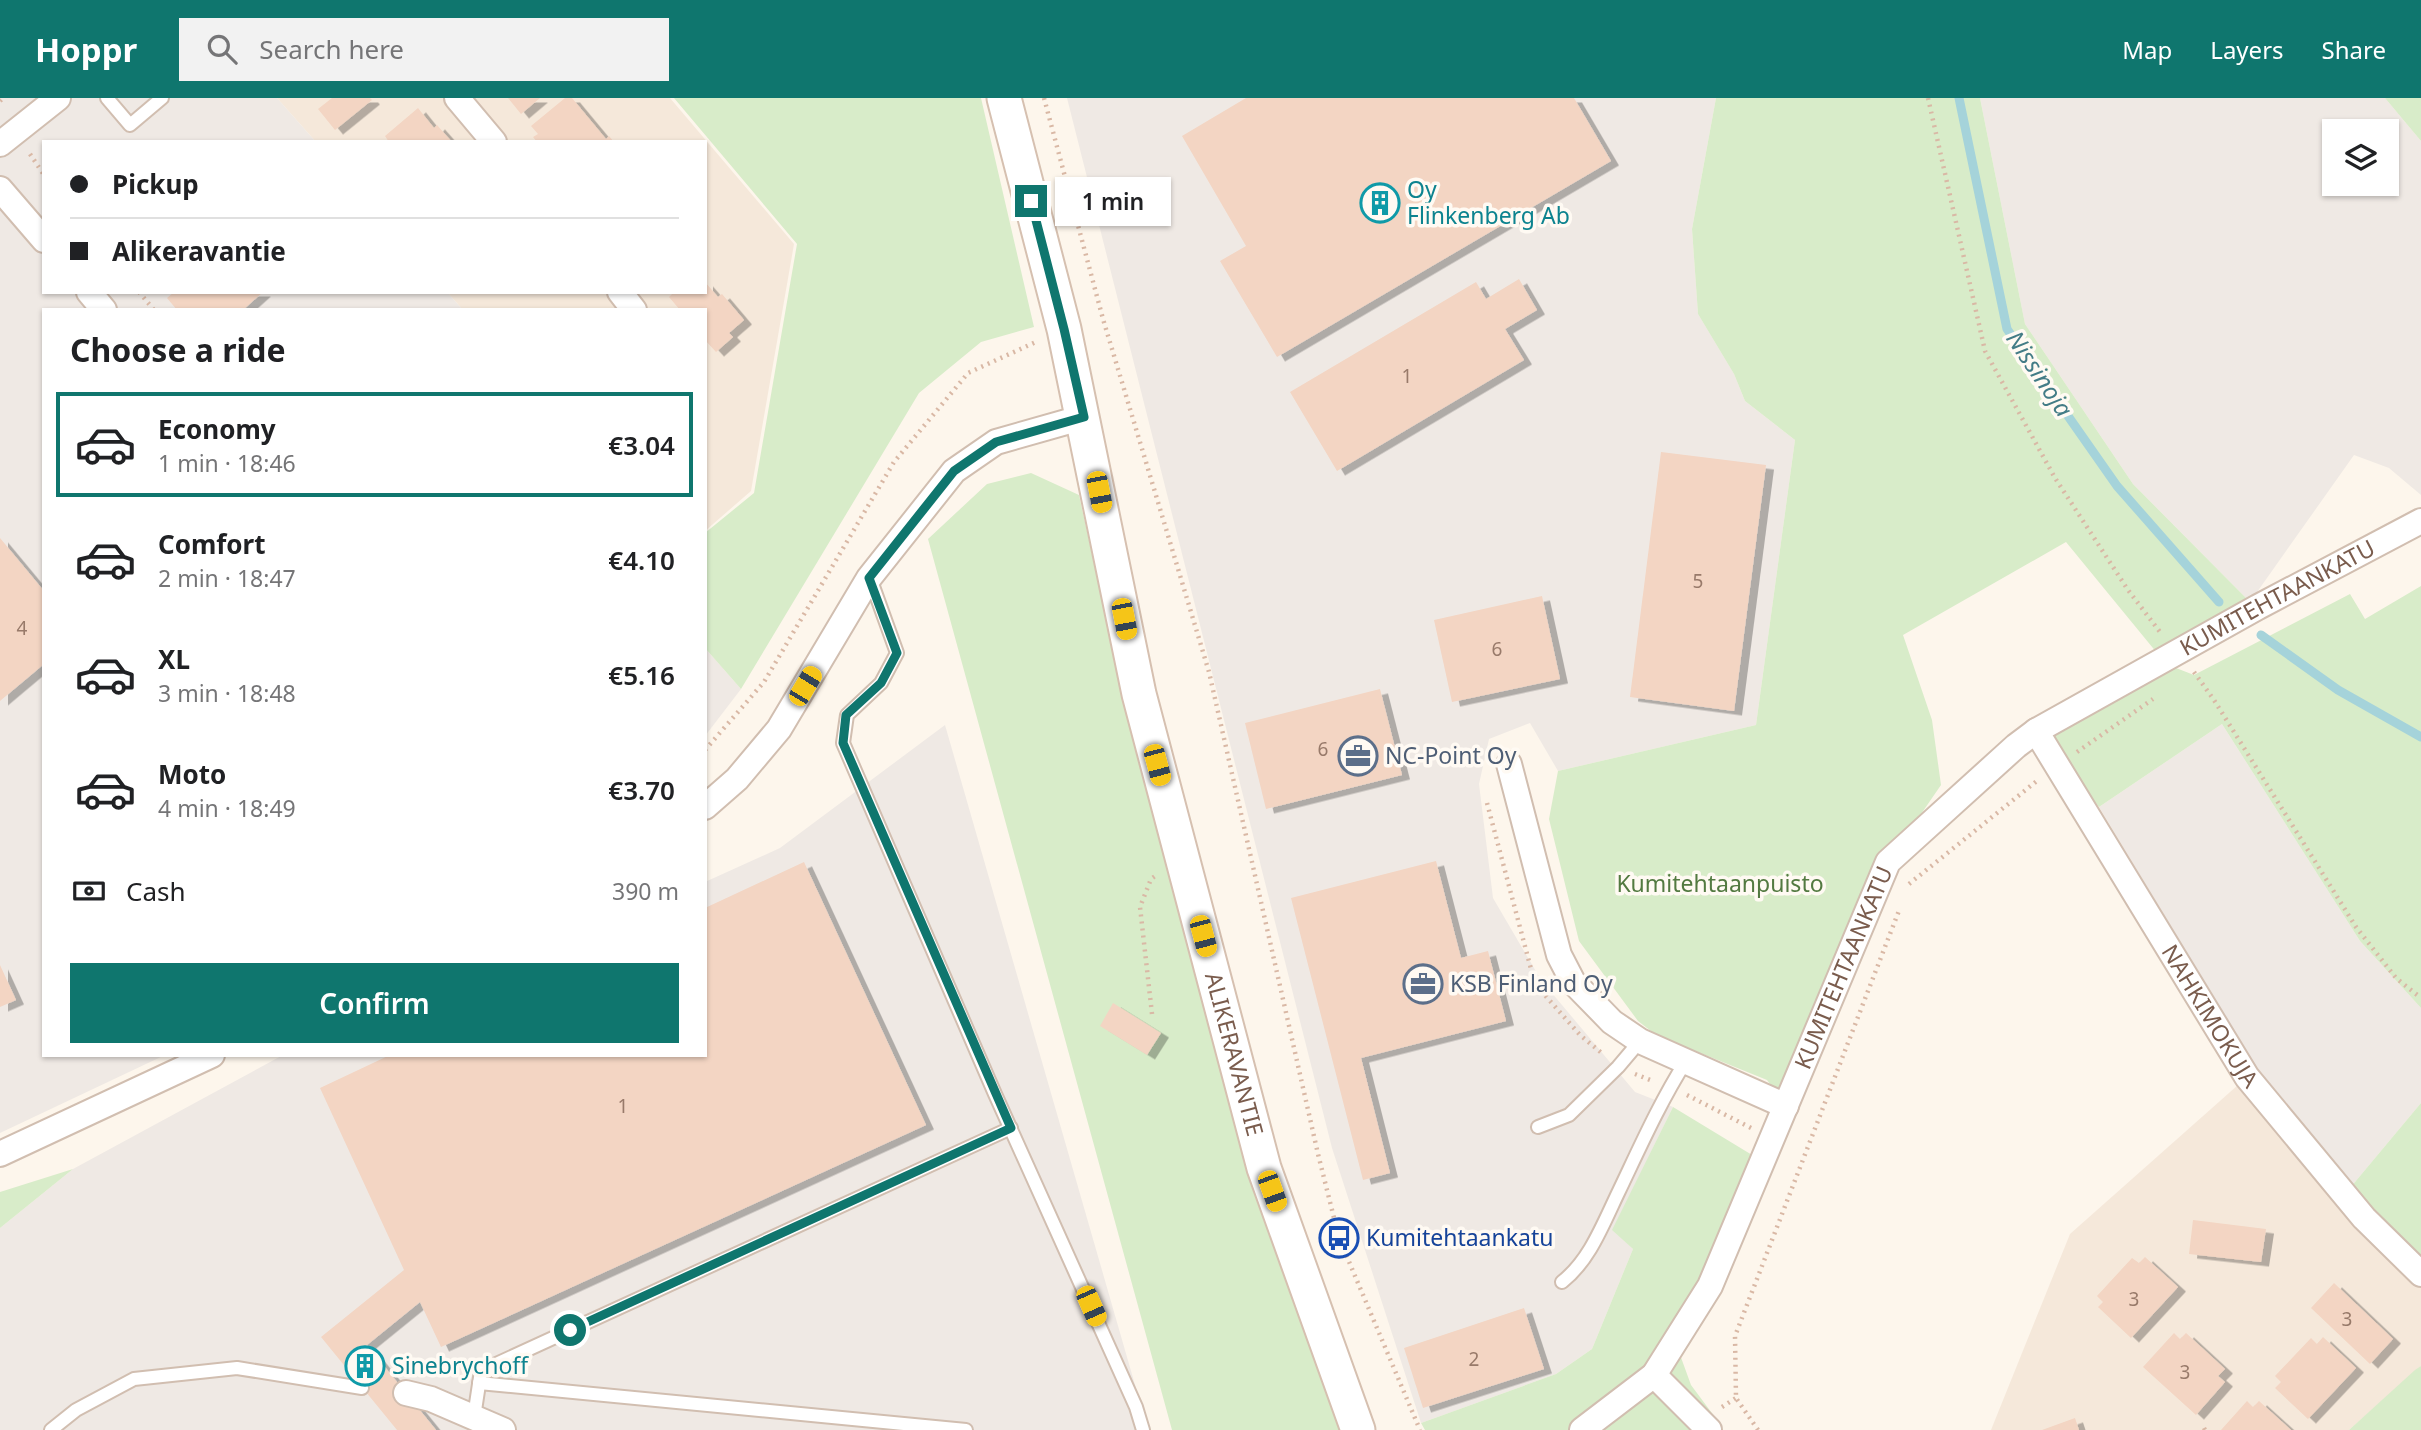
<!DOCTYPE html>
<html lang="en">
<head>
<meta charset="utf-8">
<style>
  :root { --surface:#fff; --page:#f2f2f2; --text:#202124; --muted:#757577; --line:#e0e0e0; --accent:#0f766e }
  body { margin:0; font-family:"Noto Sans",sans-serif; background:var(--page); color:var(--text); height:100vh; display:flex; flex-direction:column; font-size:26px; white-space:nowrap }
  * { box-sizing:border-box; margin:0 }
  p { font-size:23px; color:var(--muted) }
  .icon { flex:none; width:38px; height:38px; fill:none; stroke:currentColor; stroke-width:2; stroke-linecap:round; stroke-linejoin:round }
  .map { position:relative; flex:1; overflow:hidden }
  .drawer { position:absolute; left:42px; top:210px; width:665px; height:749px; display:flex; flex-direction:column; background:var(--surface); border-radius:0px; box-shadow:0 2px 5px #0004 }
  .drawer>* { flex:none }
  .hud { position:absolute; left:42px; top:42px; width:665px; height:154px; border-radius:0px; box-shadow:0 2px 5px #0004; display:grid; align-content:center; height:154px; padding:0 28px; background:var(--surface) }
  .buttons { position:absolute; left:2322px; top:21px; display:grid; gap:14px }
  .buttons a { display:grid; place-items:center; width:77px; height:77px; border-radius:0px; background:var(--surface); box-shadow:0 2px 5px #0004; font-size:35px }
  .end { position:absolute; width:32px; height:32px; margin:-16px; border:9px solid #0f766e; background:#fff; box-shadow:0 0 0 4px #fff }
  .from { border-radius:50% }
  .bubble { position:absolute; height:49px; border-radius:0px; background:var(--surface); box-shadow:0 2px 5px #0004; font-size:23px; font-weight:600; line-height:49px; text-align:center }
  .car { position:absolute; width:21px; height:42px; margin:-21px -10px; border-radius:9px; box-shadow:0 0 5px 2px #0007; background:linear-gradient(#f5c518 24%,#345 0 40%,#f5c518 0 76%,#345 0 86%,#f5c518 0) }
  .hud b { display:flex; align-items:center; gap:24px; height:66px; font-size:26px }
  .hud b+b { border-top:2px solid var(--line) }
  .hud i { width:18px; height:18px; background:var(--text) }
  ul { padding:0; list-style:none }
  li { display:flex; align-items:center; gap:21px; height:105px; margin:0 14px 10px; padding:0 14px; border:4px solid transparent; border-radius:0px }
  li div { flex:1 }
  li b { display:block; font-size:26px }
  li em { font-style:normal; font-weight:600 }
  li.active { border-color:var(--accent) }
  li>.icon { width:63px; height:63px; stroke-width:1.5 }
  h2 { padding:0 28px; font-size:32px; line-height:84px }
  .pay { display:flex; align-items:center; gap:18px; height:77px; padding:0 28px; font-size:26px }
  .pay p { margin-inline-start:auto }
  .cta { display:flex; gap:14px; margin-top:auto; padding:14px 28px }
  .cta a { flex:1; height:80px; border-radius:0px; background:var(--accent); color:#fff; font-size:28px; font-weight:600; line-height:80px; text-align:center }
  header { display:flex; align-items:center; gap:42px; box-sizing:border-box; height:98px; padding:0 35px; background:var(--accent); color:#fff }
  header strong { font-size:33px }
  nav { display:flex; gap:38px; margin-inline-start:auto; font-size:24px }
  .search { width:490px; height:63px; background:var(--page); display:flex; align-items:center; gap:18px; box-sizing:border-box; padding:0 24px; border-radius:0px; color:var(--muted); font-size:26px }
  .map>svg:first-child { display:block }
  .residential { fill:#f5e8da }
  .industrial { fill:#efe9e4; fill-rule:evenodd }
  .green { fill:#d8ecc9 }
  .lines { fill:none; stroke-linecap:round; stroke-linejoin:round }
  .stream { stroke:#a5d3da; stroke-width:9 }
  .building { fill:#f3d5c3; filter:url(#shadow) }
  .lane-casing { stroke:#d1beb0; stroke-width:16 }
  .street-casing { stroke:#d1beb0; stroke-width:28 }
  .secondary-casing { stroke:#d6c0b0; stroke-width:37 }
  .path { stroke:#d9b8a5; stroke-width:4.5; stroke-dasharray:2 5; stroke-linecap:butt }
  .lane { stroke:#fff; stroke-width:12 }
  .street { stroke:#fff; stroke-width:24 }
  .secondary { stroke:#fff; stroke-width:33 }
  .route { stroke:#0f766e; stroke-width:9 }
  .labels { text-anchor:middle; stroke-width:7; stroke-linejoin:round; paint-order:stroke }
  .number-label { font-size:19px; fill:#987a6a }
  .culture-label { font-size:23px; fill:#0d838f; stroke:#fffaf3; text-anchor:start }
  .street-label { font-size:23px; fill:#7a5c4d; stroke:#fffaf3 }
  .service-label { font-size:23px; fill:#4e5e75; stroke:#fffaf3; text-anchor:start }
  .park-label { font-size:23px; fill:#537a41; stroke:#fffaf3 }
  .transit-label { font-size:23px; fill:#164399; stroke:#fffaf3; text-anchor:start }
  .water-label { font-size:24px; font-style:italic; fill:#437c86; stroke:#fffaf3 }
</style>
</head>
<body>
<header>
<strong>Hoppr</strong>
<div class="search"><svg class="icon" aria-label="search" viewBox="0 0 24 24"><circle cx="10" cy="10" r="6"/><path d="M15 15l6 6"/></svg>Search here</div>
<nav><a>Map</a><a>Layers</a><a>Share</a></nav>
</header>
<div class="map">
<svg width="2421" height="1332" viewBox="0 0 2421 1332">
  <defs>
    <filter id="shadow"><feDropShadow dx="8" dy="4.5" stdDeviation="0" flood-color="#0004"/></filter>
  </defs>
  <rect width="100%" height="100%" fill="#fdf6ec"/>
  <g class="residential">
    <path d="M 277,0 L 670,0 L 794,146 L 751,393 L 705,433 L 705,212 L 463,212 L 447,194 L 705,194 L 705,44 L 316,44 Z"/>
    <path d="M 2247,979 L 2421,1175 L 2421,1268 L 2349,1332 L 1991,1332 L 2070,1136 Z"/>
  </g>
  <g class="industrial">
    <path d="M 0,0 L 277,0 L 316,44 L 44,44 L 44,194 L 447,194 L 463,212 L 44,212 L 44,957 L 165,957 L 0,1035 Z"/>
    <path d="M 1067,0 L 1716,0 L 1692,131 L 1698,216 L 1734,276 L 1745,303 L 1795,342 L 1756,627 L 1558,673 L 1530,625 L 1489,641 L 1479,686 L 1493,800 L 1541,882 L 1635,994 L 1673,1009 L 1613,1132 L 1633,1151 L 1592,1251 L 1556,1276 L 1421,1325 L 1332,1050 Z"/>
    <path d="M 1980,0 L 2385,0 L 2421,43 L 2421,397 L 2389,370 L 2354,357 L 2250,504 L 2133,386 L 2025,226 ZM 2334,33 L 2387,33 L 2387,86 L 2334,86 Z"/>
    <path d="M 705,550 L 741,591 L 705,638 Z"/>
    <path d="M 2222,626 L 2360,843 L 2421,910 L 2421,1005 L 2345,1096 L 2352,1087 L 2256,969 L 2099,709 Z"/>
    <path d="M 945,627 L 1148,1332 L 0,1332 L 0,1130 L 73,1071 L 283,957 L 705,957 L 705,784 L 780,750 Z"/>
  </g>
  <g class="green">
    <path d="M 674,0 L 981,0 L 1034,229 L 981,244 L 919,295 L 741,591 L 705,550 L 705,435 L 754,395 L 797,146 Z"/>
    <path d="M 1716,0 L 1980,0 L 2025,226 L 2133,386 L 2250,504 L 2157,555 L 2066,444 L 1903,537 L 1932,622 L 1941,687 L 1888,764 L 1786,1008 L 1767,982 L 1656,937 L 1638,923 L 1579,843 L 1549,721 L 1558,673 L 1756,627 L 1795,342 L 1745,303 L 1734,276 L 1698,216 L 1692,131 Z"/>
    <path d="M 2386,0 L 2421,0 L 2421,43 L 2385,0 Z"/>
    <path d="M 1031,375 L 1079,397 L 1125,607 L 1359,1332 L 1172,1332 L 928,441 L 987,386 Z"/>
    <path d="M 2421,488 L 2421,910 L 2360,843 L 2222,626 L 2099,709 L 2045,638 L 2176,570 L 2194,577 L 2350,496 L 2365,521 Z"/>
    <path d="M 2421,1005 L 2421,1176 L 2345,1096 Z"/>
    <path d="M 1673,1009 L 1762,1063 L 1675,1243 L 1691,1287 L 1720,1326 L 1710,1332 L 1425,1332 L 1421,1325 L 1556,1276 L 1592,1251 L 1633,1151 L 1612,1132 Z"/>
    <path d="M 73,1071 L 0,1130 L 0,1094 Z"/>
    <path d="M 2421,1268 L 2421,1332 L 2349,1332 L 2415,1272 Z"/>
  </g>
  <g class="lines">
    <g class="stream">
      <path d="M 1959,0 L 2007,231 L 2117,388 L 2219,504"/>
      <path d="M 2261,537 L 2338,592 L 2421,639"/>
    </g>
  </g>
  <g class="building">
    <path d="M 332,0 L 370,0 L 372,2 L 335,32 L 318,11 Z"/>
    <path d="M 508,0 L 540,0 L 521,16 Z"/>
    <path d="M 565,0 L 572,0 L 606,41 L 609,38 L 614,44 L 537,44 L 533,39 L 538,36 L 531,28 Z"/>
    <path d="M 1246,0 L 1574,0 L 1611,63 L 1277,259 L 1220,163 L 1246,148 L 1182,38 Z"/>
    <path d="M 418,10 L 434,30 L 437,27 L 452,44 L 389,44 L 385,38 Z"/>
    <path d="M 1519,181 L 1537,212 L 1505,231 L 1524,262 L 1337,373 L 1290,294 L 1476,184 L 1486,201 Z"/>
    <path d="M 705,184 L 718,199 L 722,196 L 744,222 L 729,235 L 733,239 L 716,254 L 705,242 L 705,212 L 680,212 L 669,199 L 674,194 L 705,194 Z"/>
    <path d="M 174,194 L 263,194 L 243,212 L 177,212 L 167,200 Z"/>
    <path d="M 1661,354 L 1766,367 L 1734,613 L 1630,599 Z"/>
    <path d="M 0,440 L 44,493 L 44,566 L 0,603 Z"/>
    <path d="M 1542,498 L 1560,581 L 1452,604 L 1434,522 Z"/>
    <path d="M 1380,591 L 1402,677 L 1266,711 L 1245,625 Z"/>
    <path d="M 1436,763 L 1461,860 L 1488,853 L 1506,923 L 1361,960 L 1390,1075 L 1363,1082 L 1291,800 Z"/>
    <path d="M 804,764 L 926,1027 L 441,1249 L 420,1204 L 367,1247 L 436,1332 L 397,1332 L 321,1239 L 404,1172 L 320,990 L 390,957 L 705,957 L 705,810 Z"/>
    <path d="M 0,867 L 16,902 L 0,909 Z"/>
    <path d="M 1113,905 L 1161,935 L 1147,957 L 1100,928 Z"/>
    <path d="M 2193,1122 L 2266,1131 L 2261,1164 L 2189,1156 Z"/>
    <path d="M 2145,1159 L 2178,1189 L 2131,1240 L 2098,1209 L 2103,1204 L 2097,1198 L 2132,1160 L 2139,1165 Z"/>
    <path d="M 2334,1185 L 2393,1241 L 2370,1266 L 2311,1210 Z"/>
    <path d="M 1524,1210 L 1544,1271 L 1423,1310 L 1404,1250 Z"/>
    <path d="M 2174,1235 L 2180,1241 L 2186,1235 L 2225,1271 L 2218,1278 L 2225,1284 L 2196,1317 L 2143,1269 Z"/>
    <path d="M 2323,1239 L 2356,1270 L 2308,1321 L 2275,1290 L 2281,1284 L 2275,1278 L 2311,1240 L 2317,1246 Z"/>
    <path d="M 2247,1303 L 2253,1309 L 2259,1303 L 2291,1332 L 2221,1332 Z"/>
    <path d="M 2075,1320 L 2079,1332 L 2042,1332 Z"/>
  </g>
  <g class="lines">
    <g class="lane-casing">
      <g id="lane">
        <path d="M 107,0 L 130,27 L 162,0"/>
        <path d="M 870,480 L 897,555 L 881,585 L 847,617 L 843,645 L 995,996 L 1136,1309 L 1143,1332"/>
        <path d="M 1538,1029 L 1569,1017 L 1618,969 L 1640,943"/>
        <path d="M 1562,1184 C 1590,1162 1603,1126 1619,1093 C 1640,1049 1660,1004 1686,963"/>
        <path d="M 479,1285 L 966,1332"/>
        <path d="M 474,1319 L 481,1273 L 1011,1030"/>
        <path d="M 51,1332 L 76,1312 L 134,1281 L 237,1270 L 362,1290"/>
      </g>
    </g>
    <g class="street-casing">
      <g id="street">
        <path d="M 457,0 L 494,44"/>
        <path d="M 0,46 L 58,0"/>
        <path d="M 0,91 L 44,142"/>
        <path d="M 89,194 L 104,212"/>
        <path d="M 620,194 L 634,212"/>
        <path id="s1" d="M 2036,633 L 2247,979 L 2364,1120 L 2421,1176"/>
        <path d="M 1509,666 L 1559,857 L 1573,884 L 1612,924 L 1640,943 L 1786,1008"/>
        <path d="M 705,709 L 737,681 L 779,631 L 869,480 L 954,373 L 996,344 L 1084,319"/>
        <path d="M 0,1056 L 212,957"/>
        <path d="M 1654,1277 L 1709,1332"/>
        <path d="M 406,1295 L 431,1301 L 503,1332"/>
        <path id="s2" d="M 1582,1332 L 1654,1277 L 1710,1188 L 1888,764 L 2016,648 L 2036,633 L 2258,509 L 2421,423"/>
      </g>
    </g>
    <g class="secondary-casing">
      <g id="secondary">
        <path id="s3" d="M 1004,0 L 1064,231 L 1139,596 L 1264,1070 L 1358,1332"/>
      </g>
    </g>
    <g class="path">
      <path d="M 1044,0 L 1103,221 L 1209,574 L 1318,1056 L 1339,1140 L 1420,1332"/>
      <path d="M 1928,0 L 1985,253 L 2055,380 L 2128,492 L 2160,534"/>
      <path d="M 0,3 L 3,0"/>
      <path d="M 30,56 L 44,77"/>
      <path d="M 139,194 L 154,212"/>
      <path d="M 2194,574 L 2214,602 L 2356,829 L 2396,880 L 2421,900"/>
      <path d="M 705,652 L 764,584 L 894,364 L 968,275 L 1038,243"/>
      <path d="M 2077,654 L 2153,601"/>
      <path d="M 1487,705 L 1535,886 L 1580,937 L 1604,957"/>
      <path d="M 1909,786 L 2038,682"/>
      <path d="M 1152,916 L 1140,809 L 1151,781 L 1158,776"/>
      <path d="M 1635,976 L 1653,983"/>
      <path d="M 1687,997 L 1751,1030"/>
      <path d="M 1722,1309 L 1736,1300"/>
      <path d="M 2204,1330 L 2205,1332"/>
      <path d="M 1758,1332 L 1736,1300 L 1735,1238 L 1900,810"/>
    </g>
    <use href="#lane" class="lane"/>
    <use href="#street" class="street"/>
    <use href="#secondary" class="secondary"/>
  </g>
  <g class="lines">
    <path class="route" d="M 570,1232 L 1011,1030 L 843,645 L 846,617 L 881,585 L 897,555 L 869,480 L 954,373 L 996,344 L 1084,319 L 1064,231 L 1031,103"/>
  </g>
  <defs>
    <g id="building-ring" transform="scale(2.0125)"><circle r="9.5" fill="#fffaf3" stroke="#0f9aa8" stroke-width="1.5"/><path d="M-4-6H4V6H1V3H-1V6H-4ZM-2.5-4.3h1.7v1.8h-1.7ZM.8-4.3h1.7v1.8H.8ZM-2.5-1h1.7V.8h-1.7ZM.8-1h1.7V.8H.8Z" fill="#0f9aa8"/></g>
    <g id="office-ring" transform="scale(2.0125)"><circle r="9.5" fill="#fffaf3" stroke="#5c6f8a" stroke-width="1.5"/><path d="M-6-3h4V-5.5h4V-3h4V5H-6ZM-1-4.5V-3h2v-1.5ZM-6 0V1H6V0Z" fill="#5c6f8a"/></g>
    <g id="bus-ring" transform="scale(2.0125)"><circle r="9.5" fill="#fffaf3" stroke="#1a4fb4" stroke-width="1.5"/><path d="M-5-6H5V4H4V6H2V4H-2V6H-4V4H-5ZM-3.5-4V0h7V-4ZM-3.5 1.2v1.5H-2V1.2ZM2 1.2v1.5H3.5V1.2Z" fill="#1a4fb4"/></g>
  </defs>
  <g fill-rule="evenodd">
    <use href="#building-ring" x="1380" y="105"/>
    <use href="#office-ring" x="1358" y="658"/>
    <use href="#office-ring" x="1423" y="886"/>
    <use href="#bus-ring" x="1339" y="1140"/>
    <use href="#building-ring" x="365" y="1268"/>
  </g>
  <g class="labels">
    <g class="number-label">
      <text x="1407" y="285">1</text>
      <text x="1698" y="490">5</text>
      <text x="22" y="537">4</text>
      <text x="1497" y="558">6</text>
      <text x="1323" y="658">6</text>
      <text x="623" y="1015">1</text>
      <text x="2134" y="1208">3</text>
      <text x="2347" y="1228">3</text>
      <text x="1474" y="1268">2</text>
      <text x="2185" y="1281">3</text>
    </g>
    <g class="culture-label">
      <text x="1407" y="100">Oy<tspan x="1407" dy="26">Flinkenberg Ab</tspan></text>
      <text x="392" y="1276">Sinebrychoff</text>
    </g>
    <g class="street-label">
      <text dy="8" stroke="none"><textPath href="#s2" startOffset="1129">KUMITEHTAANKATU</textPath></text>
      <text dy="8" stroke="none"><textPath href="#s2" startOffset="541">KUMITEHTAANKATU</textPath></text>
      <text dy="8" stroke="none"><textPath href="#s1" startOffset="334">NAHKIMOKUJA</textPath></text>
      <text dy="8" stroke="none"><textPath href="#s3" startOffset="984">ALIKERAVANTIE</textPath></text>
    </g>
    <g class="service-label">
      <text x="1385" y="666">NC-Point Oy</text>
      <text x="1450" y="894">KSB Finland Oy</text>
    </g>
    <g class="park-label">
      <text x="1720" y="794">Kumitehtaanpuisto</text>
    </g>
    <g class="transit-label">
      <text x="1366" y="1148">Kumitehtaankatu</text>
    </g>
    <g class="water-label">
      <text transform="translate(2039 276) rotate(56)" y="8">Nissinoja</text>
    </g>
  </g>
</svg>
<div class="buttons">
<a><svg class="icon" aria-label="layers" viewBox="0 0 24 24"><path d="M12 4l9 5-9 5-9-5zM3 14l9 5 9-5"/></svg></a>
</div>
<i class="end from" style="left:570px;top:1232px"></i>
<i class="end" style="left:1031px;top:103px"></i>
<div class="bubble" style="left:1055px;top:79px;width:116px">1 min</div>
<i class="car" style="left:1099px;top:394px;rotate:169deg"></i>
<i class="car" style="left:1124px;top:521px;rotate:169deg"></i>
<i class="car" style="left:805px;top:588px;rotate:31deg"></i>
<i class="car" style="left:1157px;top:667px;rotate:165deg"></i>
<i class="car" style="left:1203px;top:838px;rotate:165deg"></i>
<i class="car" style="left:1272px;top:1093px;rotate:160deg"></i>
<i class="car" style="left:1091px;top:1208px;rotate:156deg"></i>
<div class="hud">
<b><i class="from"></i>Pickup</b>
<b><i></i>Alikeravantie</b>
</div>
<section class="drawer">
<h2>Choose a ride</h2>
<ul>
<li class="active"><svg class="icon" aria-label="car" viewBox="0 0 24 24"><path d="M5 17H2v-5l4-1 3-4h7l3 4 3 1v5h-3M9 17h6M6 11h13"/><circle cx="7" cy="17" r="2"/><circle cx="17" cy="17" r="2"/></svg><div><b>Economy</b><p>1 min · 18:46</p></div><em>€3.04</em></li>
<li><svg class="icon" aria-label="car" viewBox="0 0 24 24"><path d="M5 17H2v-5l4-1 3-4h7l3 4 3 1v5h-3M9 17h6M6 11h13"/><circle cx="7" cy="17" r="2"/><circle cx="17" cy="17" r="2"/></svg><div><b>Comfort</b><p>2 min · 18:47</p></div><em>€4.10</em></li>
<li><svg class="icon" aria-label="car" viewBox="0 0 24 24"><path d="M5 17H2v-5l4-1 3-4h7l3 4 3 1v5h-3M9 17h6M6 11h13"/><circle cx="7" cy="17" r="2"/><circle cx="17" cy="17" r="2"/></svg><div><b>XL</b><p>3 min · 18:48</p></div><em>€5.16</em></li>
<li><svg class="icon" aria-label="car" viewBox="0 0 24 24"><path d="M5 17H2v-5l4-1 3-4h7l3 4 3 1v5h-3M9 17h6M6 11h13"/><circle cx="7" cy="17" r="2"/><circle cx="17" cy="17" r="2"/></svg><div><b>Moto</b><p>4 min · 18:49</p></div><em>€3.70</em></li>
</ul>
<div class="pay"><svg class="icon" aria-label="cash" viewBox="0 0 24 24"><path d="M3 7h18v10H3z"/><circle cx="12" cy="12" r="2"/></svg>Cash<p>390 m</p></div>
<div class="cta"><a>Confirm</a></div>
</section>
</div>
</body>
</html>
